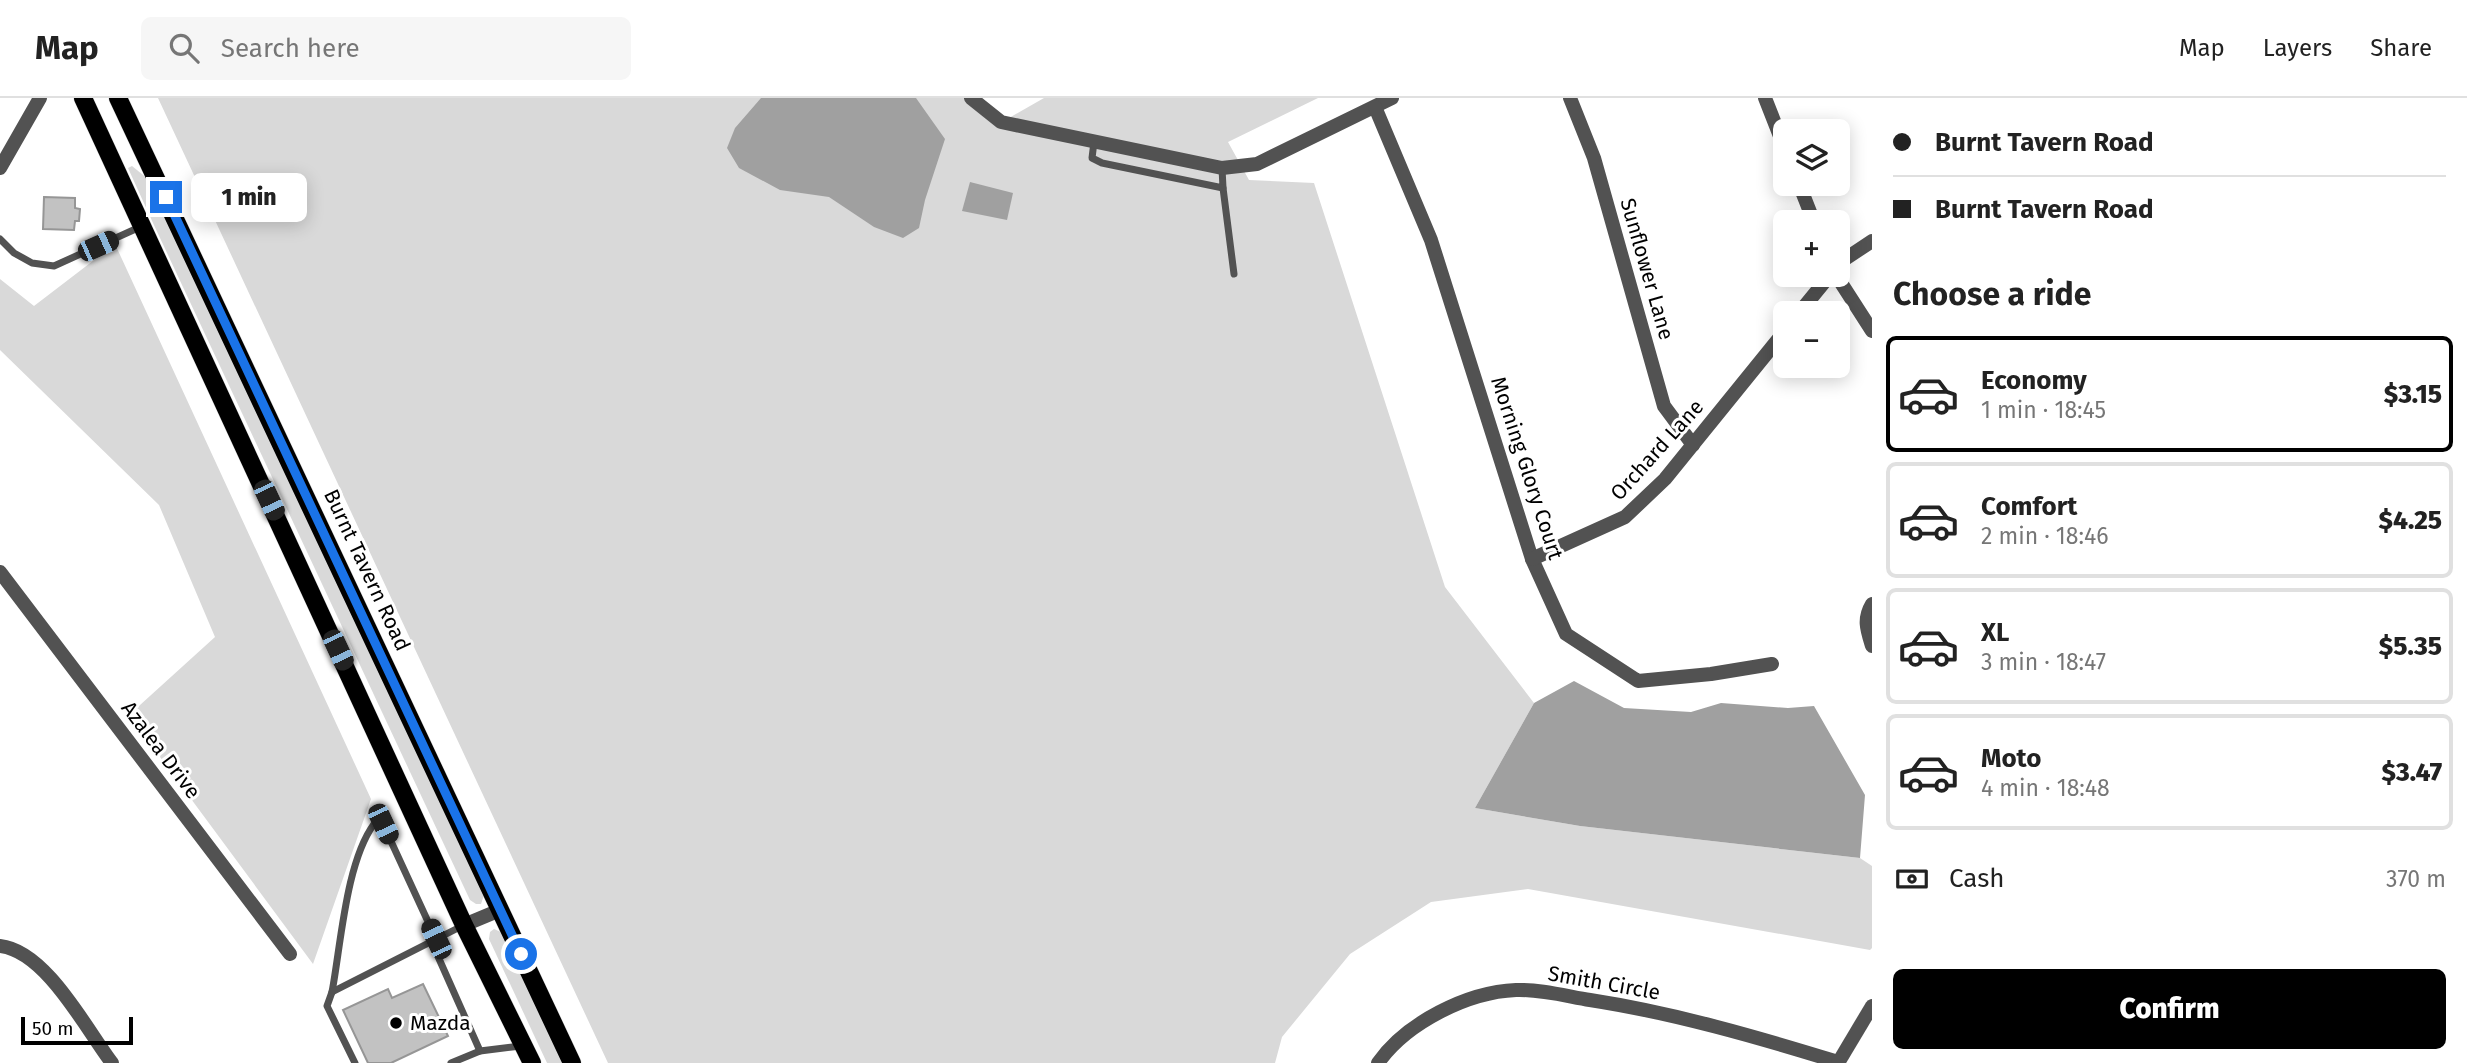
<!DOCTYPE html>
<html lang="en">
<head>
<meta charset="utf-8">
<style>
  :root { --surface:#fff; --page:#f6f6f6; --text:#222; --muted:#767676; --line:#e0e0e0; --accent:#000 }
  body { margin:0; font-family:"Fira Sans",sans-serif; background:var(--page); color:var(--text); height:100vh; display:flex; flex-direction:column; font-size:26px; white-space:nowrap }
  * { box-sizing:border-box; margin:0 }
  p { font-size:23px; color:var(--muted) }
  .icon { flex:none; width:38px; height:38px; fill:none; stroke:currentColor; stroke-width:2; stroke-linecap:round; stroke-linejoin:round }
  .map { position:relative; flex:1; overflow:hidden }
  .details { display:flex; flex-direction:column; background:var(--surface); width:595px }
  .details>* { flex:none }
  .guide { display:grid; align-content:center; height:154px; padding:0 21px; background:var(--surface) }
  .buttons { position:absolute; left:1773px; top:21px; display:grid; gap:14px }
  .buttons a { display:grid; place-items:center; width:77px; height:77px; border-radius:10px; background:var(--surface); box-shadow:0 4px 18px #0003; font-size:35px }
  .scale { position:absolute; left:21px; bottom:18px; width:112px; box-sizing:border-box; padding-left:7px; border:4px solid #000; border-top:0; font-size:19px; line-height:24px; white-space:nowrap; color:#000; -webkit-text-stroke:5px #fff; paint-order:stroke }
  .end { position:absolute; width:32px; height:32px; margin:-16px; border:9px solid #1a73e8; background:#fff; box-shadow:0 0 0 4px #fff }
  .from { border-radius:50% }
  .bubble { position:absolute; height:49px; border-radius:10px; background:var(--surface); box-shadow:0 4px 18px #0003; font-size:23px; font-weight:800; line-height:49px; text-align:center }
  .car { position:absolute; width:21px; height:42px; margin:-21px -10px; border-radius:9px; box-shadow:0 0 5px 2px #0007; background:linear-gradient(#222 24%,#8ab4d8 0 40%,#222 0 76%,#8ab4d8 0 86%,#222 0) }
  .guide b { display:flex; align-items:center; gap:24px; height:66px; font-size:26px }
  .guide b+b { border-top:2px solid var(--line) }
  .guide i { width:18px; height:18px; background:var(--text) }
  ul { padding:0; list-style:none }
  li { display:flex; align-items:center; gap:21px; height:116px; margin:0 14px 10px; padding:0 7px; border:4px solid var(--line); border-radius:10px }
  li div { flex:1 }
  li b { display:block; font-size:26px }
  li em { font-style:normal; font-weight:800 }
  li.selected { border-color:var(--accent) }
  li>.icon { width:63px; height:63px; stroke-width:1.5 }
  h2 { padding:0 21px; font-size:32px; line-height:84px }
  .pay { display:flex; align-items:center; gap:18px; height:77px; padding:0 21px; font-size:26px }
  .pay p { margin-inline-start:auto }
  .cta { display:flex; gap:14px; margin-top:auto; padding:14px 21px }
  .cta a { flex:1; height:80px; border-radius:10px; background:var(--accent); color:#fff; font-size:28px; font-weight:800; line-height:80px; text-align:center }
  header { display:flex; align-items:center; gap:42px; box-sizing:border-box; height:98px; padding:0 35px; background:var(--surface); border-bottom:2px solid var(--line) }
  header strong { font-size:33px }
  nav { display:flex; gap:38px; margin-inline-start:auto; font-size:24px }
  .search { width:490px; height:63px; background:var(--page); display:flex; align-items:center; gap:18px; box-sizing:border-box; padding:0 24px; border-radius:10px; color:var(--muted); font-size:26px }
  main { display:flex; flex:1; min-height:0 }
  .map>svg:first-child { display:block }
  .green { fill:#d9d9d9 }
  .water { fill:#a0a0a0 }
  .building { fill:#c2c2c2; stroke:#969696; stroke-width:2 }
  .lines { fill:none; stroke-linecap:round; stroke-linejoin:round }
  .primary-casing { stroke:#dbdbdb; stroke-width:19 }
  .lane { stroke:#525252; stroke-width:7 }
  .street { stroke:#525252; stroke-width:14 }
  .primary { stroke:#000; stroke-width:18 }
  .route { stroke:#1a73e8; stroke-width:9 }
  .poi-dot { fill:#000; stroke:#fff; stroke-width:2.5 }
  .labels { text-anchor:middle; stroke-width:6; stroke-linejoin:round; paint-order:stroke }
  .street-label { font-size:21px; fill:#000; stroke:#fff }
  .poi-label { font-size:21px; fill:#000; stroke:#fff; text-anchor:start }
</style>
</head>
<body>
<header>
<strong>Map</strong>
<div class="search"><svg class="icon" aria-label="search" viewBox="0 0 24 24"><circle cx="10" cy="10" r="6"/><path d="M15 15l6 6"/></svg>Search here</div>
<nav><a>Map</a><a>Layers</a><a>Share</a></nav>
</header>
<main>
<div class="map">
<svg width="1872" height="965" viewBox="0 0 1872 965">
  <rect width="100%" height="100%" fill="#fff"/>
  <g class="green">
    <path d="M 158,0 L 971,0 L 1002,24 L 1044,0 L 1318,0 L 1228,44 L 1249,82 L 1314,85 L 1445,489 L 1534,605 L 1475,710 L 1580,728 L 1860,760 L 1872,768 L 1872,850 L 1870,852 L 1528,791 L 1431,804 L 1350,856 L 1282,939 L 1275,965 L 608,965 Z"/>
    <path d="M 132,68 L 148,81 L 484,797 L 481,806 L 476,806 L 470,802 L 153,125 L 128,70 Z"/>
    <path d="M 115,146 L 371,701 L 313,866 L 129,617 L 215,539 L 159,407 L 0,252 L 0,181 L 34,208 Z"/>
    <path d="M 494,831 L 501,834 L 564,965 L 547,965 L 489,841 L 490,834 Z"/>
  </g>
  <g class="water">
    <path d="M 761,0 L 916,0 L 945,41 L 925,102 L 919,130 L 903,140 L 874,129 L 829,99 L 780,92 L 739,70 L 727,50 L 735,30 Z"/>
    <path d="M 970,84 L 1013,95 L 1007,122 L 962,113 Z"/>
    <path d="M 1574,583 L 1624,610 L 1691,614 L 1721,605 L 1788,610 L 1814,608 L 1865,697 L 1860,760 L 1580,728 L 1475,710 L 1534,605 Z"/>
  </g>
  <g class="building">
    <path d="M 44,99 L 75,100 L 75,110 L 80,111 L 79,123 L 75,123 L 74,132 L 43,131 Z"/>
    <path d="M 423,886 L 448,938 L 391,965 L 368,965 L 343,912 L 388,891 L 392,900 Z"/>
  </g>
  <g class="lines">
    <g class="primary-casing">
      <g id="primary">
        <path d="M 83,0 L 464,827 L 532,965"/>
        <path d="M 118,0 L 572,965"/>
      </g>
    </g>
    <g class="lane">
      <path d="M 1094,44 L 1092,60 L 1102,65 L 1223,90 L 1222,70"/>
      <path d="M 1223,90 L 1234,176"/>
      <path d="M 0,141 L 14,155 L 32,165 L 54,168 L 140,129"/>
      <path d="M 332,894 C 341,846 346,764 374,726 L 383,726 L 436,841 L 436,854 L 480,953"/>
      <path d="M 355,965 L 327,908 L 332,894 L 464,827"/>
      <path d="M 451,965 L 480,953 L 521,948"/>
    </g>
    <g class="street">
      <path d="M 971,0 L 1001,24 L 1222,70 L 1257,66 L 1392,0"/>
      <path d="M 1570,0 L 1594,60 L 1664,308 L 1693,347"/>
      <path d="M 1765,0 L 1785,51"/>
      <path d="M 1375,9 L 1431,142 L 1532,461 L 1566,536 L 1638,583 L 1711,576 L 1772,566"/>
      <path d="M 0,70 L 40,0"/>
      <path d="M 1799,86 L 1814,124"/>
      <path d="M 1838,168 L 1842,163 L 1872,143"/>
      <path d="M 1836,177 L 1872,233"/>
      <path d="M 1799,215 L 1830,177"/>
      <path d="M 1532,461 L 1625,419 L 1665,381 L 1785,233"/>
      <path d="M 0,474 L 290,856"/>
      <path d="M 1872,506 C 1863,521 1867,532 1872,548"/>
      <path d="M 464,827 L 500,812"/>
      <path d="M 0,848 C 46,853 86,931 112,965"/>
      <path d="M 1378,965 C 1406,925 1467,894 1516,892 C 1540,891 1566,898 1590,902 C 1674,915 1757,939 1838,964"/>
      <path d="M 1838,965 L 1872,908"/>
    </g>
    <use href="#primary" class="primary"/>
  </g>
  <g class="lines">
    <path class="route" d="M 166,99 L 521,856"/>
  </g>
  <circle class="poi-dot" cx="396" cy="925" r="7"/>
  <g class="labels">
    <g class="street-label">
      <text transform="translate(1647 171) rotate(74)" y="7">Sunflower Lane</text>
      <text transform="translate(1657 352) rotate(-48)" y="7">Orchard Lane</text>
      <text transform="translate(1527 370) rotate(72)" y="7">Morning Glory Court</text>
      <text transform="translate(367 472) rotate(65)" y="7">Burnt Tavern Road</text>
      <text transform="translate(161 652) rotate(53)" y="7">Azalea Drive</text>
      <text transform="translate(1604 885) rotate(10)" y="7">Smith Circle</text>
    </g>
    <g class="poi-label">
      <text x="410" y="932">Mazda</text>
    </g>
  </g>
</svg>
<div class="buttons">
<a><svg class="icon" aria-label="layers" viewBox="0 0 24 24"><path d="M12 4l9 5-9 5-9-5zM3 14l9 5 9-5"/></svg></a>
<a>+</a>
<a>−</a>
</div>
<div class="scale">50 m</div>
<i class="end from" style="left:521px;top:856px"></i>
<i class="end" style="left:166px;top:99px"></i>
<div class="bubble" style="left:191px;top:75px;width:116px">1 min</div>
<i class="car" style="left:98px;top:148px;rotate:66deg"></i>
<i class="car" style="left:269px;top:402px;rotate:155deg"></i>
<i class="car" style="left:338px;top:552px;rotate:155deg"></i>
<i class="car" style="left:383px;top:726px;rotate:155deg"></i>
<i class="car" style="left:436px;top:841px;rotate:335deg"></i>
</div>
<section class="details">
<div class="guide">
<b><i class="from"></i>Burnt Tavern Road</b>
<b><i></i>Burnt Tavern Road</b>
</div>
<h2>Choose a ride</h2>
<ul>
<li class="selected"><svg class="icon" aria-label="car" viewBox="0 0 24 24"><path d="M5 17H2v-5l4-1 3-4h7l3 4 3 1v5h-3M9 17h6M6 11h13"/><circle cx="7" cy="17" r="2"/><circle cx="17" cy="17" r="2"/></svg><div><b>Economy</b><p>1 min · 18:45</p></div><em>$3.15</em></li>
<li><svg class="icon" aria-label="car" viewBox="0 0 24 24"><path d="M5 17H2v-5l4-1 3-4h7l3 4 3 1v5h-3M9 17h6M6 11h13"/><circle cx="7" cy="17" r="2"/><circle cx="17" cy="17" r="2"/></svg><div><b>Comfort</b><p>2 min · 18:46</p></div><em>$4.25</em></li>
<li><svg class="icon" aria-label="car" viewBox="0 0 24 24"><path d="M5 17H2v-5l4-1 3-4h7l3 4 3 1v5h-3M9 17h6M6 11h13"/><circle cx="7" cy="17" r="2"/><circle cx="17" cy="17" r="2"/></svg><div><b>XL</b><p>3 min · 18:47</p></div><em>$5.35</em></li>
<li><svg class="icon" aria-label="car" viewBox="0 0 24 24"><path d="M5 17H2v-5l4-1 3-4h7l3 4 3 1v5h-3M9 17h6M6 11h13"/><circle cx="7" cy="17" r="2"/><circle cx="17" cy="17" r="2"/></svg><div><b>Moto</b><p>4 min · 18:48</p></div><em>$3.47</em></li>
</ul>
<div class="pay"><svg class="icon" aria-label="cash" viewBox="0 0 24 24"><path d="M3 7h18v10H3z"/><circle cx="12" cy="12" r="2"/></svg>Cash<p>370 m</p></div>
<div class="cta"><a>Confirm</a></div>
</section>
</main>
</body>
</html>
